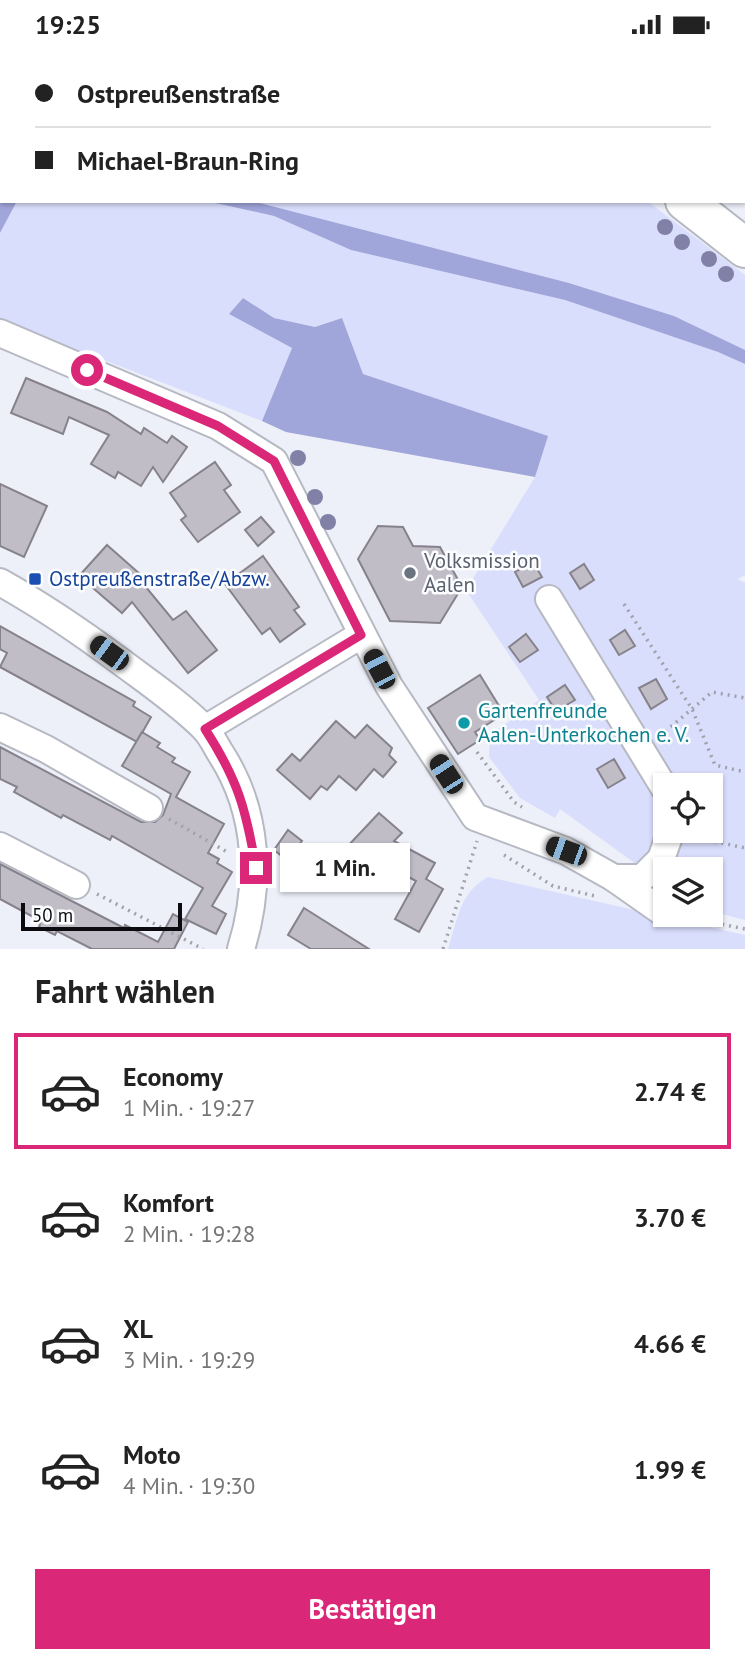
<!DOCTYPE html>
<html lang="de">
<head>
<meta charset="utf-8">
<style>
  :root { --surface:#fff; --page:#f6f6f6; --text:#222; --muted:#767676; --line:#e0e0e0; --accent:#db2777 }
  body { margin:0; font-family:"PT Sans",sans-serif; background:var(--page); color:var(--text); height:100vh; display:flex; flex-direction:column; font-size:26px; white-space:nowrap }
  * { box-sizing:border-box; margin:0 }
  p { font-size:23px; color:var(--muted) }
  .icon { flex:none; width:38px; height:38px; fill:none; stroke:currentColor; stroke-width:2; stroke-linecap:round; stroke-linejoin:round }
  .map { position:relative; height:900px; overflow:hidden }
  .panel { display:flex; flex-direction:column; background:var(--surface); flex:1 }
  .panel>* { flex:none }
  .guide { position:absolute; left:0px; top:0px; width:746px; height:154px; box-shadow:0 2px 5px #0004; display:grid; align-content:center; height:154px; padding:0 35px; background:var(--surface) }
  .fabs { position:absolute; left:653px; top:724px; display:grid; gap:14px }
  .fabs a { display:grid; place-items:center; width:70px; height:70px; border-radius:0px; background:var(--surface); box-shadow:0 2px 5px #0004; font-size:35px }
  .scale { position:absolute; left:21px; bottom:18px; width:161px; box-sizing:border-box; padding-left:7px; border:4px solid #0c0c10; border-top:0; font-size:19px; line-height:24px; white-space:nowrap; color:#0c0c10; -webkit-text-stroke:5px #fcfdff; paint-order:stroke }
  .end { position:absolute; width:32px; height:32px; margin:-16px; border:9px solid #db2777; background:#fff; box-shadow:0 0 0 4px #fff }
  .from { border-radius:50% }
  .bubble { position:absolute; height:49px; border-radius:0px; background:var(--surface); box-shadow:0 2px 5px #0004; font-size:23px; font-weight:700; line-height:49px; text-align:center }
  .car { position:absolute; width:21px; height:42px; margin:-21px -10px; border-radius:9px; box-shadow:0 0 5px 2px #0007; background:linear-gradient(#222 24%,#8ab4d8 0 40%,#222 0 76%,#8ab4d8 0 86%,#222 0) }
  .guide b { display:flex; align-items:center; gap:24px; height:66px; font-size:26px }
  .guide b+b { border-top:2px solid var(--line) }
  .guide i { width:18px; height:18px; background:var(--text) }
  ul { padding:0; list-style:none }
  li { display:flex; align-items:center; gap:21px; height:116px; margin:0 14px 10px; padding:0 21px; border:4px solid transparent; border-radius:0px }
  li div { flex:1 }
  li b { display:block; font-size:26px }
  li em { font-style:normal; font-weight:700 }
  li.active { border-color:var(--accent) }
  li>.icon { width:63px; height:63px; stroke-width:1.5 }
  h2 { padding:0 35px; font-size:32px; line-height:84px }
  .button { display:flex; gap:14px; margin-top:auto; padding:14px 35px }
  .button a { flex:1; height:80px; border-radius:0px; background:var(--accent); color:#fff; font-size:28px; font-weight:700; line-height:80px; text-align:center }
  .status { display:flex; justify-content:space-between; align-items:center; height:49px; padding:0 35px; background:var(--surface); direction:ltr }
  .status svg { height:19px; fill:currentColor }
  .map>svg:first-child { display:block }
  .green { fill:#dadefd }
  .forest { fill:#a0a5da }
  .building { fill:#c1bdc7; stroke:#86828b; stroke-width:2 }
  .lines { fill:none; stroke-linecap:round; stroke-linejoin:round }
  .minor-casing { stroke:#b6b8c2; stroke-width:30 }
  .highway-casing { stroke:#b6b8c2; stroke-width:42 }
  .path { stroke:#a0a2aa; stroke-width:3.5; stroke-dasharray:2 5; stroke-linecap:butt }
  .minor { stroke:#fff; stroke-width:26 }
  .highway { stroke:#fff; stroke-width:38 }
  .tree { fill:#8180a6 }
  .route { stroke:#db2777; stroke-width:9 }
  .worship-dot { fill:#6b7280; stroke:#fcfdff; stroke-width:2.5 }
  .transit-dot { fill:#1a4fb4; stroke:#fcfdff; stroke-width:2.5 }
  .culture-dot { fill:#0f9aa8; stroke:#fcfdff; stroke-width:2.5 }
  .labels { text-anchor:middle; stroke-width:5; stroke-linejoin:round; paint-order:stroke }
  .worship-label { font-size:21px; fill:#5b616d; stroke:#fcfdff; text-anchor:start }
  .transit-label { font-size:21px; fill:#164399; stroke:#fcfdff; text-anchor:start }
  .culture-label { font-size:21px; fill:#0d838f; stroke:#fcfdff; text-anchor:start }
</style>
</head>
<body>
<div class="status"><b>19:25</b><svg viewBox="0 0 49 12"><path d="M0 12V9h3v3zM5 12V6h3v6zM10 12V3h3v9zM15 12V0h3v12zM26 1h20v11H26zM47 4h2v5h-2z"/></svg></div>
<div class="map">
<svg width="745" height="900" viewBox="0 0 745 900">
  <rect width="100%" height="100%" fill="#edeff9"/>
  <g class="green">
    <path d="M 17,152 L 206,152 L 274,167 L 351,201 L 565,251 L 718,303 L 745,315 L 745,526 L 738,530 L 745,534 L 745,871 L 711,862 L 710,821 L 665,821 L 665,850 L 649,845 L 678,782 L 710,782 L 710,737 L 673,737 L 665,753 L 665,782 L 643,820 L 560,760 L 555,769 L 520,749 L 489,708 L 490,686 L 539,651 L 466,541 L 535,428 L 547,387 L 363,325 L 342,269 L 315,278 L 274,269 L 243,249 L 229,265 L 292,299 L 262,372 L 0,271 L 0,184 Z"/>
    <path d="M 252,152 L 647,152 L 745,226 L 745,301 L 674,267 L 569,234 Z"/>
    <path d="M 488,828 L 745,886 L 745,900 L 448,900 C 458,870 459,844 488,828 Z"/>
  </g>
  <g class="forest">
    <path d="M 0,0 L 75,0 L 2,2 L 2,152 L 17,152 L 0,184 Z"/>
    <path d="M 206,152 L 252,152 L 569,234 L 674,267 L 745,301 L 745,315 L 718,303 L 565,251 L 351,201 L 274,167 Z"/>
    <path d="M 243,249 L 274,269 L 315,278 L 342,269 L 363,325 L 548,387 L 535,428 L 286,383 L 262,372 L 292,299 L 229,265 Z"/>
  </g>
  <g class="building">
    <path d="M 26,329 L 107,363 L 141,385 L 144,379 L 167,394 L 172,387 L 187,398 L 163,433 L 153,418 L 141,437 L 118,423 L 115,429 L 91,415 L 109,386 L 69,368 L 63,385 L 11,364 Z"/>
    <path d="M 215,413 L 231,436 L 224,441 L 240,463 L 198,493 L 181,471 L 186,467 L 170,444 Z"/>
    <path d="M 0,435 L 47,457 L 24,508 L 0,497 Z"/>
    <path d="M 261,468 L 274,483 L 258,497 L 245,481 Z"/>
    <path d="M 378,477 L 403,478 L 413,497 L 440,498 L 462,538 L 440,574 L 390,572 L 358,510 Z"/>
    <path d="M 107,496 L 149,533 L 145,537 L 173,571 L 186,562 L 217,601 L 188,624 L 132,553 L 122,564 L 79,527 Z"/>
    <path d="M 263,507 L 299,558 L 294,561 L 305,575 L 280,593 L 270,579 L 262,585 L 225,535 Z"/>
    <path d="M 533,513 L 542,528 L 523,538 L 515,523 Z"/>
    <path d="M 584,515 L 594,531 L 580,540 L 570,524 Z"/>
    <path d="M 0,577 L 135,653 L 133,657 L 151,668 L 137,693 L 0,618 L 7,604 L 0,600 Z"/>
    <path d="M 625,581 L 635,597 L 619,606 L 610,591 Z"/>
    <path d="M 526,585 L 538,601 L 520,613 L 509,598 Z"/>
    <path d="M 480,626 L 504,665 L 475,683 L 480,691 L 458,705 L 428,659 Z"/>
    <path d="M 656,630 L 667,650 L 651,660 L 639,639 Z"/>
    <path d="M 565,636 L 575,651 L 556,662 L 547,648 Z"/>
    <path d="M 336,672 L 355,689 L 367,676 L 392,699 L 389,706 L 396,713 L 383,728 L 374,720 L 356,741 L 339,727 L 327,741 L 321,737 L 310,750 L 277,721 L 292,705 L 300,712 Z"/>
    <path d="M 142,683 L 160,694 L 157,698 L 175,709 L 172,713 L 190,723 L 176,748 L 224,775 L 208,804 L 219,810 L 217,814 L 232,823 L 212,857 L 226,865 L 216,885 L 185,870 L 203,839 L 112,787 L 110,791 L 63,766 L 61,769 L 14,743 L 17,738 L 0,730 L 0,698 L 141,773 L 155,773 L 163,766 L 171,745 L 122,717 Z"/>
    <path d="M 614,710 L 625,729 L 608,739 L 597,720 Z"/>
    <path d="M 379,764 L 402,784 L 394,792 L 435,814 L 426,830 L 443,840 L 419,883 L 395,870 L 416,832 L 377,811 L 368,821 L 345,800 Z"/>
    <path d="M 288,781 L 302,792 L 287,811 L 274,801 Z"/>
    <path d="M 0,815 L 124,879 L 125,876 L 158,893 L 173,865 L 188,873 L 174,900 L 92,900 L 57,882 L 55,886 L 39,878 L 41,872 L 0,850 Z"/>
    <path d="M 304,859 L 369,900 L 311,900 L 288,886 Z"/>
  </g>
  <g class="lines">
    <g class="minor-casing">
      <g id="minor">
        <path d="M 0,284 L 218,377 L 274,412 L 389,637 L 475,768 L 566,802 L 614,829 L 661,862"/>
        <path d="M 0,533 C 43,557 81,583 120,612 C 148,633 179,654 204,679 C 211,686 216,697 221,705 C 259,764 261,836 241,900"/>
        <path d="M 549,550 L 665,740"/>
        <path d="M 0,678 L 46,700 L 149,759"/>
        <path d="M 205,680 L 361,586"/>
        <path d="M 0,797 L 76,836"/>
        <path d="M 614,829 L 642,829 L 661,810 L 671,782"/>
      </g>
    </g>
    <g class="highway-casing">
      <g id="highway">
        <path d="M 428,0 L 431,2"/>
        <path d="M 685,152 L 745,199"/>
      </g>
    </g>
    <g class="path">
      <path d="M 624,555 L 692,660 L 715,716 L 745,723"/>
      <path d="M 660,687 L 712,643 L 745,649"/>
      <path d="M 477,703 L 514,753 L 522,758"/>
      <path d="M 169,770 L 229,804"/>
      <path d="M 694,788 L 745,799"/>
      <path d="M 504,806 L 553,837 L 595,847"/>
      <path d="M 97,845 L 203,900"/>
      <path d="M 681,867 L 745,880"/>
      <path d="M 443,900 L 477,792"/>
    </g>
    <use href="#minor" class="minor"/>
    <use href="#highway" class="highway"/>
  </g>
  <g class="tree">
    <circle cx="665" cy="178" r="8"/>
    <circle cx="682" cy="193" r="8"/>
    <circle cx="709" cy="210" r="8"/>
    <circle cx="726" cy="225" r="8"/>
    <circle cx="298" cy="409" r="8"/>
    <circle cx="315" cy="448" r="8"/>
    <circle cx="328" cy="473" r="8"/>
  </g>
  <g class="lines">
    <path class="route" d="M 87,321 L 218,377 L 274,412 L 361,586 L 205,680 C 238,731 246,760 256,819"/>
  </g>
  <circle class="worship-dot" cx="410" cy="524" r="7"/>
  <rect class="transit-dot" x="28" y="523" width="14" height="14" rx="3.5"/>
  <circle class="culture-dot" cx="464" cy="674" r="7"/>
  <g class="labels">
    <g class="worship-label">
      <text x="424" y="519">Volksmission<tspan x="424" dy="24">Aalen</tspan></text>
    </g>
    <g class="transit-label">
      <text x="49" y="537">Ostpreußenstraße/Abzw.</text>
    </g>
    <g class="culture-label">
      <text x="478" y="669">Gartenfreunde<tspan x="478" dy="24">Aalen-Unterkochen e. V.</tspan></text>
    </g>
  </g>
</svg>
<div class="fabs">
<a><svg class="icon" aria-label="locate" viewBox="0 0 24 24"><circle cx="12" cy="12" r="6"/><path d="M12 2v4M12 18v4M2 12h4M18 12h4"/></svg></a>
<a><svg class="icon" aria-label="layers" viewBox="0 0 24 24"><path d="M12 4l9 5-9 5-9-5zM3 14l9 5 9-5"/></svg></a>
</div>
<div class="scale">50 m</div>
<i class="end from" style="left:87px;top:321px"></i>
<i class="end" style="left:256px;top:819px"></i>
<div class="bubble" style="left:280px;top:794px;width:130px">1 Min.</div>
<i class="car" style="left:109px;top:604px;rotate:306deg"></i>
<i class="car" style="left:379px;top:620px;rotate:332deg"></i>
<i class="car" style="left:446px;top:725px;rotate:327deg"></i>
<i class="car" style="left:566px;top:802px;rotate:290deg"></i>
<div class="guide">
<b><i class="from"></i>Ostpreußenstraße</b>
<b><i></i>Michael-Braun-Ring</b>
</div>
</div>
<section class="panel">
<h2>Fahrt wählen</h2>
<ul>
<li class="active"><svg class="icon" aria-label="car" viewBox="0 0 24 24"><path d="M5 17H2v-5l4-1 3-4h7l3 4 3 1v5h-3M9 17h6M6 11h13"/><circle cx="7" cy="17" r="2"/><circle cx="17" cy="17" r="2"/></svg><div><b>Economy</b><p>1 Min. · 19:27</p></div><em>2.74 €</em></li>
<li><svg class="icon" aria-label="car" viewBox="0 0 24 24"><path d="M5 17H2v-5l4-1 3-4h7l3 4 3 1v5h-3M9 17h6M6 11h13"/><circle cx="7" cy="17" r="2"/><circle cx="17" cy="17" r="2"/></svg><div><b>Komfort</b><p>2 Min. · 19:28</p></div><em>3.70 €</em></li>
<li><svg class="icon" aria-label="car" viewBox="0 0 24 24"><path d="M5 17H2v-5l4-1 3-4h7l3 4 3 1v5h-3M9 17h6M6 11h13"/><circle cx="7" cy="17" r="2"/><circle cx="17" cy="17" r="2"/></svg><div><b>XL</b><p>3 Min. · 19:29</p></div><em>4.66 €</em></li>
<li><svg class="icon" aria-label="car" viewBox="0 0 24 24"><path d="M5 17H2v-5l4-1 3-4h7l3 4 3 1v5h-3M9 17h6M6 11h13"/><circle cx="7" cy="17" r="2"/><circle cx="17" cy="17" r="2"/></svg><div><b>Moto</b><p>4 Min. · 19:30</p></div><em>1.99 €</em></li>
</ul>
<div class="button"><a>Bestätigen</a></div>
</section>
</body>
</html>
